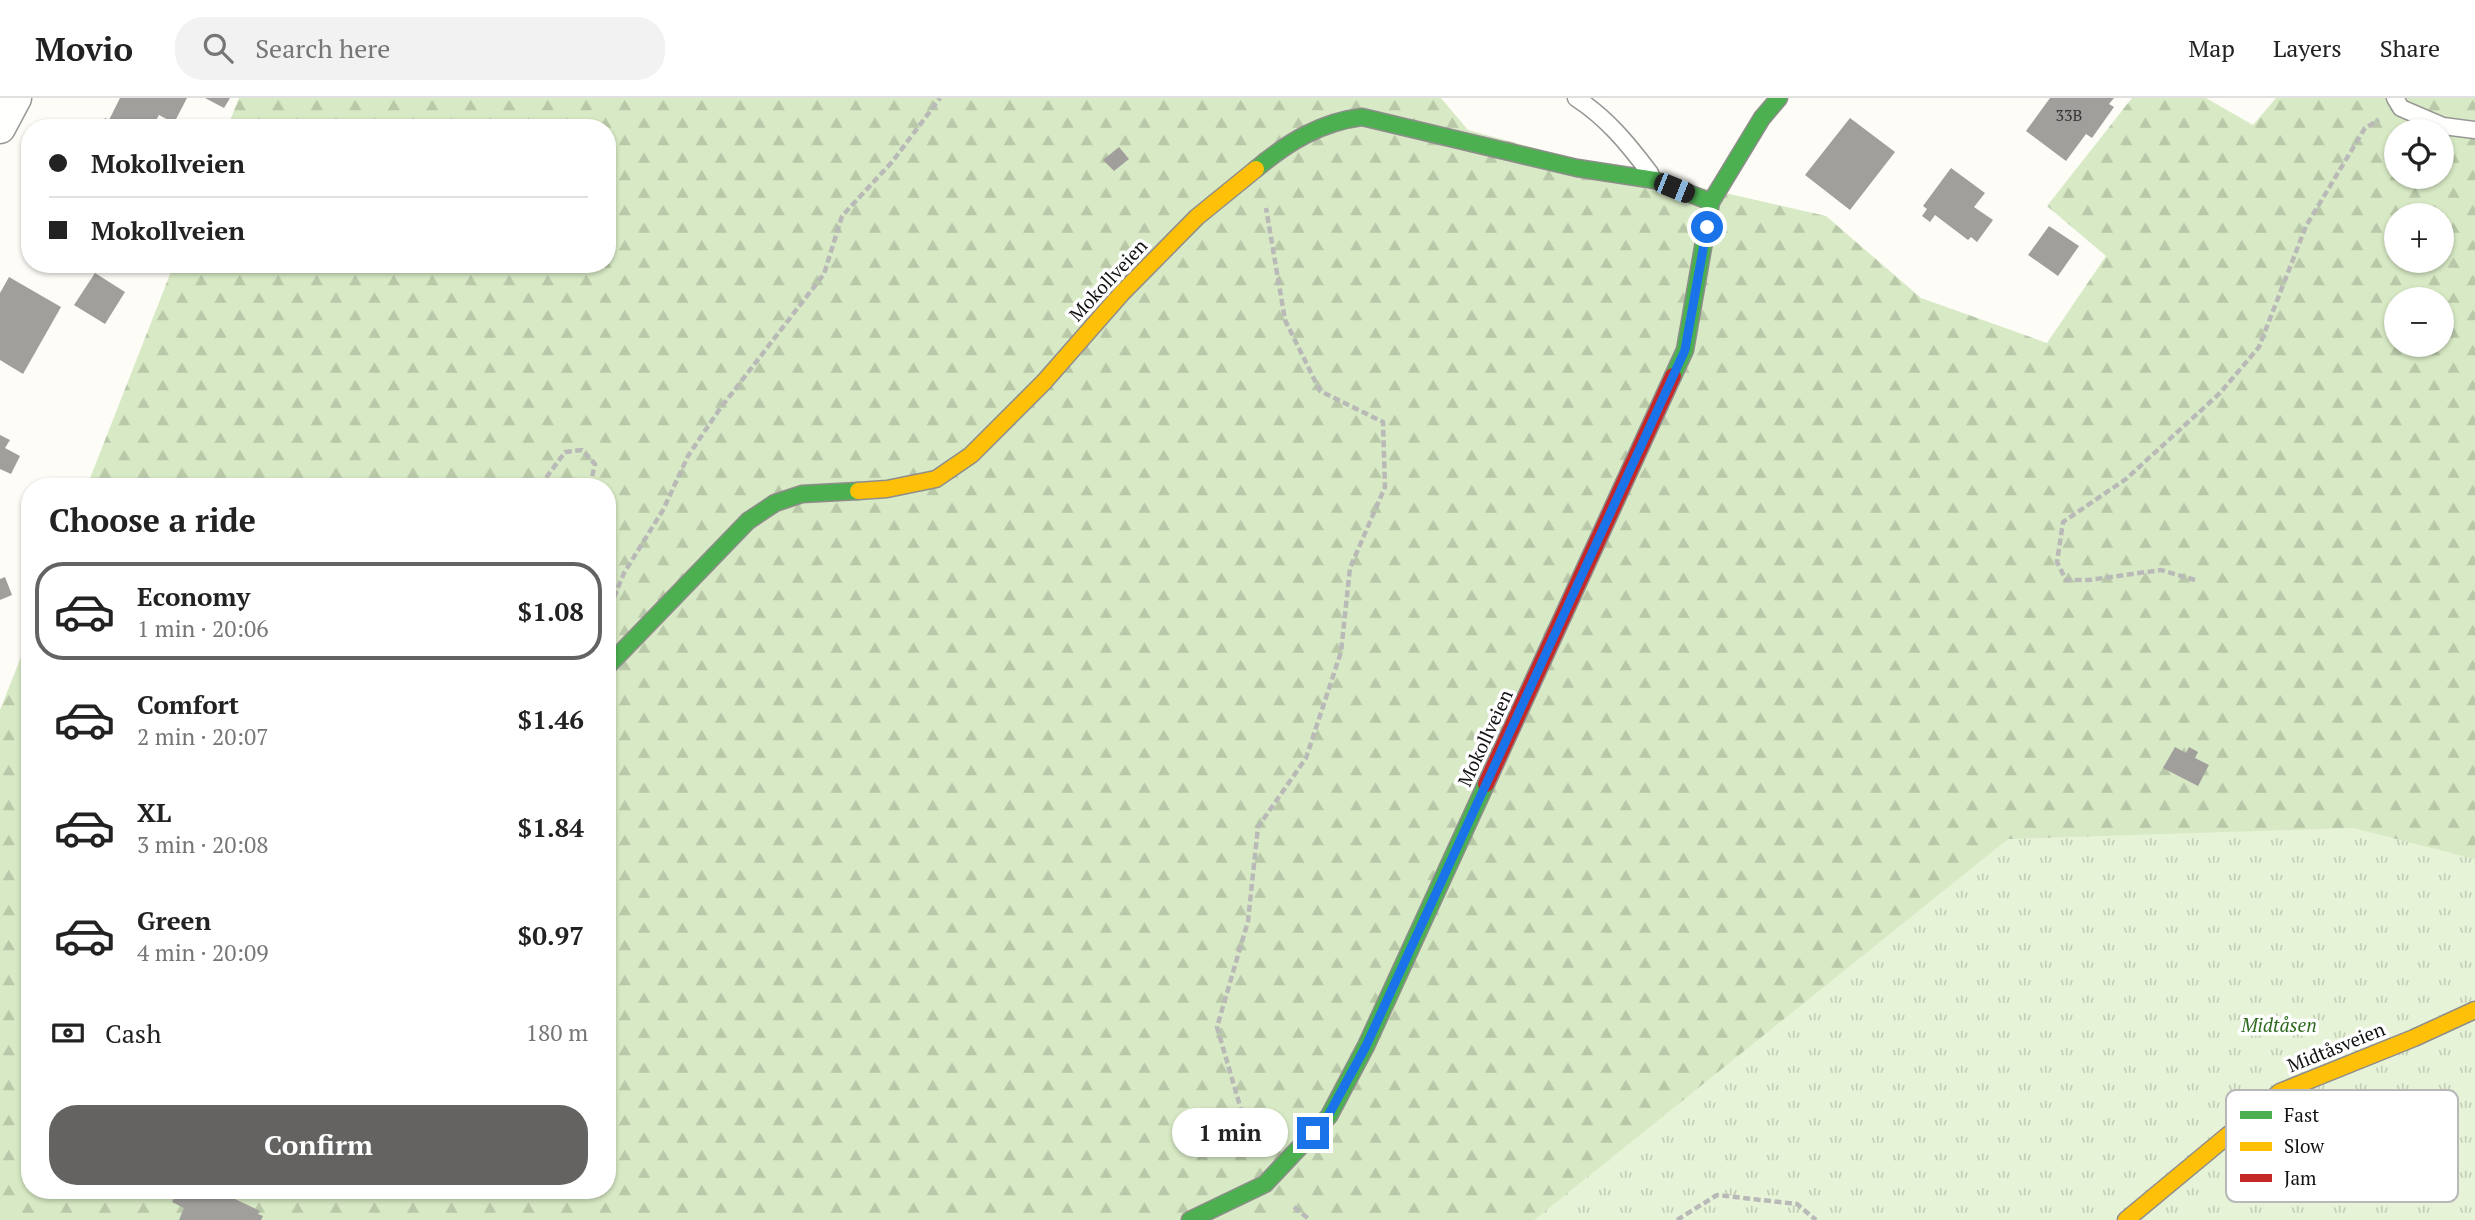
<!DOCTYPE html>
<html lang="en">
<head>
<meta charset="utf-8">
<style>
  :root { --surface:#fff; --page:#f2f2f2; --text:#222; --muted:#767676; --line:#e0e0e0; --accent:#646362 }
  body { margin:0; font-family:"PT Serif",serif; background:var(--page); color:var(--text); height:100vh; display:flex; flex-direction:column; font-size:26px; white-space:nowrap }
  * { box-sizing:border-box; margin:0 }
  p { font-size:23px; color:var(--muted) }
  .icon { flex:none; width:38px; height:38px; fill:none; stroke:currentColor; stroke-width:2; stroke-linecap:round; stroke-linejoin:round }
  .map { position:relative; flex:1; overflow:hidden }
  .drawer { position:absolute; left:21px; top:380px; width:595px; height:721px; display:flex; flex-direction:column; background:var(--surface); border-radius:28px; box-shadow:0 2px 5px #0004 }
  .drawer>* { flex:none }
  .top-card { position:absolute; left:21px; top:21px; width:595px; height:154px; border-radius:28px; box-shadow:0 2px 5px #0004; display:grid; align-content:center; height:154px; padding:0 28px; background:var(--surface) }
  .buttons { position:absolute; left:2384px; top:21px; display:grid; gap:14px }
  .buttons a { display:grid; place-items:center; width:70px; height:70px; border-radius:50%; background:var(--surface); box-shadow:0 2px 5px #0004; font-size:35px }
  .end { position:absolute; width:32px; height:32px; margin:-16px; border:9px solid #1a73e8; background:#fff; box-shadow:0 0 0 4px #fff }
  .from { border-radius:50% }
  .bubble { position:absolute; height:49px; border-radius:24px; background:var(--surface); box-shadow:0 2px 5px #0004; font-size:23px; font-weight:800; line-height:49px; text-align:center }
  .car { position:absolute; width:21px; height:42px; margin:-21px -10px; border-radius:9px; box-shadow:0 0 5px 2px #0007; background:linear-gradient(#222 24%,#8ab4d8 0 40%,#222 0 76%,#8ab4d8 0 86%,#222 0) }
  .top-card b { display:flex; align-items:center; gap:24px; height:66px; font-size:26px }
  .top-card b+b { border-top:2px solid var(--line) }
  .top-card i { width:18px; height:18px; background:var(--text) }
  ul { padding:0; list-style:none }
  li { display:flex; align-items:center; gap:21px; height:98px; margin:0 14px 10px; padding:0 14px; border:4px solid transparent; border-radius:28px }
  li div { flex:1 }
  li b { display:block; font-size:26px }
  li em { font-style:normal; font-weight:800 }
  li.active { border-color:var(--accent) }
  li>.icon { width:63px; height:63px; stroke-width:1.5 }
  h2 { padding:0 28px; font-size:32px; line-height:84px }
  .pay { display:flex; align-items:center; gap:18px; height:77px; padding:0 28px; font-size:26px }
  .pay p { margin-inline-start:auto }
  .cta { display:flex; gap:14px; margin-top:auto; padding:14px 28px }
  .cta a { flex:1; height:80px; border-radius:28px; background:var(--accent); color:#fff; font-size:28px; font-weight:800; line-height:80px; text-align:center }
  header { display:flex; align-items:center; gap:42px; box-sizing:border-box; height:98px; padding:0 35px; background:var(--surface); border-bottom:2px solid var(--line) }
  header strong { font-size:33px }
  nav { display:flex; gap:38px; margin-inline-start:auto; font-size:24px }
  .search { width:490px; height:63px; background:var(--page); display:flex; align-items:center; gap:18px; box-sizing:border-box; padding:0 24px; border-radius:28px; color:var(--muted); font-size:26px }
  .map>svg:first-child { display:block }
  .forest { fill:url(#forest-firs); fill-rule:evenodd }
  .park { fill:url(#park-tufts) }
  .building { fill:#a19f9c }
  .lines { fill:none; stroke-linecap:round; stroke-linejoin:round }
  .lane-casing { stroke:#979795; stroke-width:19 }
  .street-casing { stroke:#979795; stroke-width:33 }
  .fast-casing { stroke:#8e8d8b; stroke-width:19 }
  .slow-casing { stroke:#8e8d8b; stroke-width:19 }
  .jam-casing { stroke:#8e8d8b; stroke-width:19 }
  .path { stroke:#b9b9b8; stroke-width:4.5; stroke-dasharray:7 3.5; stroke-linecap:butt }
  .lane { stroke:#fffffe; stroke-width:16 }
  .street { stroke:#fffffe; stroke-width:30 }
  .fast { stroke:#4caf50; stroke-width:16 }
  .slow { stroke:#ffc107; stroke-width:16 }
  .jam { stroke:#c62828; stroke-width:16 }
  .route { stroke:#1a73e8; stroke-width:9 }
  .labels { text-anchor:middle; stroke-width:7; stroke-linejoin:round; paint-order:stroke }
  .number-label { font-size:16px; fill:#353434 }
  .street-label { font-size:19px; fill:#111; stroke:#fff }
  .park-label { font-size:19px; font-style:italic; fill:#2f6b1f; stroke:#fff }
  .key { fill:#fff; stroke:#b8b8b8; stroke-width:2 }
  .key-label { font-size:19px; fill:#111 }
</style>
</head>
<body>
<header>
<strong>Movio</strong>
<div class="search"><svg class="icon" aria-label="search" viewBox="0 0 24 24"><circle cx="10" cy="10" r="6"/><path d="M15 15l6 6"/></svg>Search here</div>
<nav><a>Map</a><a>Layers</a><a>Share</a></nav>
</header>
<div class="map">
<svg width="2475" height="1122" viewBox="0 0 2475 1122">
  <defs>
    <pattern id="forest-firs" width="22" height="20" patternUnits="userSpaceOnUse" patternTransform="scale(1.75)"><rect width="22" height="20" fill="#d8eac5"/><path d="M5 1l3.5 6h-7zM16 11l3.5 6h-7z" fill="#b8c8a8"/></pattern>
    <pattern id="park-tufts" width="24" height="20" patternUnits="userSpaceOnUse" patternTransform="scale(1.75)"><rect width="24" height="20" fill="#e7f3d7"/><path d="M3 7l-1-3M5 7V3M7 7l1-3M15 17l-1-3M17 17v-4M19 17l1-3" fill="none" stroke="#c5cfb8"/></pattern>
  </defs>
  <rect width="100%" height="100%" fill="#fdfcf7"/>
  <path class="forest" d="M 239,0 L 1441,0 L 1468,32 L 1568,59 L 1826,118 L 1921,200 L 2047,245 L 2106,158 L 2047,108 L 2132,0 L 2206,0 L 2253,27 L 2276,0 L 2475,0 L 2475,1122 L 0,1122 L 0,612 L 30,536 L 30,1092 L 607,1092 L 607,388 L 87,388 L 174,166 L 607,166 L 607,30 L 227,30 ZM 2396,33 L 2441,33 L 2441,79 L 2396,79 ZM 2396,117 L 2441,117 L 2441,163 L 2396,163 ZM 2396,201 L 2441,201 L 2441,247 L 2396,247 Z"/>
  <path class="park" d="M 2353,730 L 2475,761 L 2475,1122 L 1534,1122 L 2008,741 Z"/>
  <g class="building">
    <path d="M 120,0 L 187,0 L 174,25 L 159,17 L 152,30 L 100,30 L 105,20 L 109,22 Z"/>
    <path d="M 205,0 L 230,0 L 224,10 Z"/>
    <path d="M 2050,0 L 2114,0 L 2109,6 L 2114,9 L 2092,40 L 2086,36 L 2066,63 L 2026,33 Z"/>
    <path d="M 1850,20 L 1895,54 L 1850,112 L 1805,77 Z"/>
    <path d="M 1119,49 L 1129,61 L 1114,73 L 1103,62 Z"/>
    <path d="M 1951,70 L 1985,95 L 1974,109 L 1993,122 L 1977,144 L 1971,139 L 1968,142 L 1935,117 L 1930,124 L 1922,118 L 1927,111 L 1923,108 Z"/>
    <path d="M 2049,128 L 2079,148 L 2058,178 L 2028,157 Z"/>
    <path d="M 95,175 L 125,194 L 105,226 L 74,207 Z"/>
    <path d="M 9,179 L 61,209 L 23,276 L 0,262 L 0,195 Z"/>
    <path d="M 0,337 L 10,342 L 5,350 L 20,358 L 11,376 L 0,371 Z"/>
    <path d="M 5,479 L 12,497 L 0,502 L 0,481 Z"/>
    <path d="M 2175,649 L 2186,655 L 2189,649 L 2198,654 L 2195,660 L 2209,667 L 2198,688 L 2163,670 Z"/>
    <path d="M 178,1092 L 216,1092 L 260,1113 L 258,1116 L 263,1118 L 261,1122 L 179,1122 L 184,1110 L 172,1104 Z"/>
  </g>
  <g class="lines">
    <g class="lane-casing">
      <g id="lane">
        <path d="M 1576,0 C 1607,20 1628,46 1650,75"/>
        <path d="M 2395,0 L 2401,10 L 2443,28 L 2475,32"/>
      </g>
    </g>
    <g class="street-casing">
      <path id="street" d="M 0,30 L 16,0"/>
    </g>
    <g class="fast-casing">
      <g id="fast">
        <path d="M 1256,71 C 1288,44 1321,24 1362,19 L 1577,70 L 1655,82 L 1711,104"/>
        <path d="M 1673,278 L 1685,252 L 1711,104 L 1762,20 L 1779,0"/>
        <path d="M 607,569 L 748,423 L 775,405 L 802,396 L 858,393"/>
        <path d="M 1190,1122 L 1265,1086 L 1329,1018 L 1366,948 L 1486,686"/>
      </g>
    </g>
    <g class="slow-casing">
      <g id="slow">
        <path d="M 858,393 L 887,391 L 936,381 L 971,357 L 1044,284 L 1122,195 L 1197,119 L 1256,71"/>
        <path d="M 2126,1122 L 2280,994 L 2414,940 L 2475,912"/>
      </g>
    </g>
    <g class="jam-casing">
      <path id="jam" d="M 1486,686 L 1673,278"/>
    </g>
    <g class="path">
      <path d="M 540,388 L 565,354 L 582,352 L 595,366 L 590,388"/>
      <path d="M 2195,482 L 2161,472 L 2089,482 L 2066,482 L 2057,464 L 2063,424 L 2126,381 L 2220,295 L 2259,249 L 2306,128 L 2365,30 L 2379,22"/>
      <path d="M 610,509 L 624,475 L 663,412 L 688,358 L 719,312 L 824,176 L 842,118 L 892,64 L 940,0"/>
      <path d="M 1251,1046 L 1217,929 L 1248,823 L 1258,729 L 1306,660 L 1341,554 L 1350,470 L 1385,389 L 1383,324 L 1320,293 L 1285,222 L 1266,110"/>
      <path d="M 1294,1109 L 1310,1122"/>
      <path d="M 1677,1122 L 1717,1097 L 1797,1106 L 1816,1122"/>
    </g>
    <use href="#lane" class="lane"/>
    <use href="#street" class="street"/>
    <use href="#fast" class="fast"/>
    <use href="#slow" class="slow"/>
    <use href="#jam" class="jam"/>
  </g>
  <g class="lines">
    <path class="route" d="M 1313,1035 L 1328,1018 L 1366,948 L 1685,252 L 1707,129"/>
  </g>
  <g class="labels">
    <g class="number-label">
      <text x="2069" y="23">33B</text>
    </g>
    <g class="street-label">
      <text transform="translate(1108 182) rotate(-47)" y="7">Mokollveien</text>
      <text transform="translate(1485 640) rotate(-65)" y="7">Mokollveien</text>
      <text transform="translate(2336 949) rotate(-22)" y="7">Midtåsveien</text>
    </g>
    <g class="park-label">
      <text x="2279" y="934">Midtåsen</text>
    </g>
  </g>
  <rect x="2226" y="992" width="232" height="112" rx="10" class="key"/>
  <rect x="2240" y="1013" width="32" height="8" fill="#4caf50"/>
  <rect x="2240" y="1044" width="32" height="9" fill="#ffc107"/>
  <rect x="2240" y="1076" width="32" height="8" fill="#c62828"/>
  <g class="key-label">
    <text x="2284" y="1024">Fast</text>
    <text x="2284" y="1055">Slow</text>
    <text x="2284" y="1087">Jam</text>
  </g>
</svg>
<div class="buttons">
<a><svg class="icon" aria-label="locate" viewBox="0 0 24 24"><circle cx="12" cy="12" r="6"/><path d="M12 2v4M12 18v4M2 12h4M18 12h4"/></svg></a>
<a>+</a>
<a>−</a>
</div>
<i class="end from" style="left:1707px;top:129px"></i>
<i class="end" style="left:1313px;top:1035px"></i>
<div class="bubble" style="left:1172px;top:1010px;width:116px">1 min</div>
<i class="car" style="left:1674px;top:90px;rotate:112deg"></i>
<div class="top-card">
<b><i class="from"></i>Mokollveien</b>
<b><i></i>Mokollveien</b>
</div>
<section class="drawer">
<h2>Choose a ride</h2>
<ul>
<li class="active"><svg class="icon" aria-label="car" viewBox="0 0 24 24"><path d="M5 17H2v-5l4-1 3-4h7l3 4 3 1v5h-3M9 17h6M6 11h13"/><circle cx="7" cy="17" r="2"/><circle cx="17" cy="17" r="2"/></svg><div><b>Economy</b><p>1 min · 20:06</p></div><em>$1.08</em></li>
<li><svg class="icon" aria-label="car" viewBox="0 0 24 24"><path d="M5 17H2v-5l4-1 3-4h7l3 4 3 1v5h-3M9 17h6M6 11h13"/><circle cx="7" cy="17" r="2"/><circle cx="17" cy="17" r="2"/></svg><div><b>Comfort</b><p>2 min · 20:07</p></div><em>$1.46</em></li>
<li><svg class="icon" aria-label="car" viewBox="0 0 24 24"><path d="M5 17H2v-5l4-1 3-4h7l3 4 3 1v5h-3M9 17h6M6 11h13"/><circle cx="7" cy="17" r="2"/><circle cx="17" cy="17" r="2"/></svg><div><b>XL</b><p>3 min · 20:08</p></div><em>$1.84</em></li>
<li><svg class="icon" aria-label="car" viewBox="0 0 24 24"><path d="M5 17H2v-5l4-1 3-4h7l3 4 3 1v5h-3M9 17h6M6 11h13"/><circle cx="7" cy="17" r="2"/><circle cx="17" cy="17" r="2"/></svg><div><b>Green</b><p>4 min · 20:09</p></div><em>$0.97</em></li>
</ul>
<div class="pay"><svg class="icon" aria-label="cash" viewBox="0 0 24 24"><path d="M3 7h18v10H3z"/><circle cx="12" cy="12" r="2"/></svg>Cash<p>180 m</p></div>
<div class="cta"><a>Confirm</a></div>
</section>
</div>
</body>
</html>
